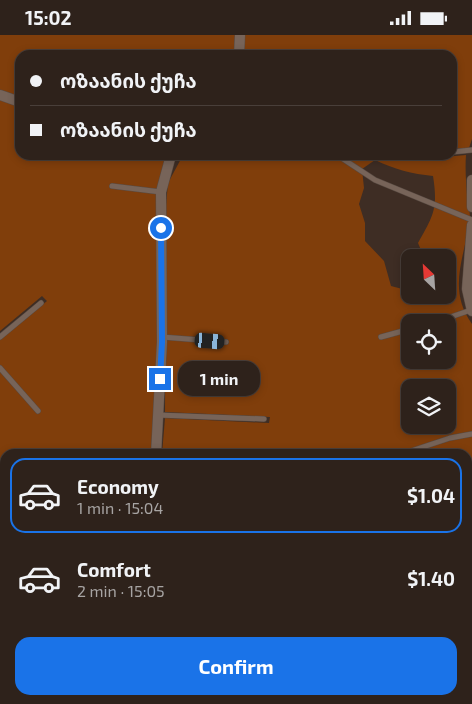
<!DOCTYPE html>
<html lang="en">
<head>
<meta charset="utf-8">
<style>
  :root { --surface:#2e221b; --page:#3a2f28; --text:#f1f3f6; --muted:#a7a4a3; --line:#493f3a; --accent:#1a73e8 }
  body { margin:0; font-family:"Exo 2","Noto Sans Georgian",sans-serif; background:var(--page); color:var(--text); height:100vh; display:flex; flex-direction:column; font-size:19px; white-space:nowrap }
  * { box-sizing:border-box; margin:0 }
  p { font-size:16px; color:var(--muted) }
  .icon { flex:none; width:28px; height:28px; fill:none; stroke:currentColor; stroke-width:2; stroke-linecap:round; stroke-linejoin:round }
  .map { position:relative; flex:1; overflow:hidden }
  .panel { position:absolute; left:0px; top:414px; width:472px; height:256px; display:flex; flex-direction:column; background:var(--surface); border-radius:15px 15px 0 0; box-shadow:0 2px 8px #0003,0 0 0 1px var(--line) }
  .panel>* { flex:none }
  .hud { position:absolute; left:15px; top:15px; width:442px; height:110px; border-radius:15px; box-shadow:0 2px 8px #0003,0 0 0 1px var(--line); display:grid; align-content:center; height:110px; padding:0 15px; background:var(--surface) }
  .needle { width:32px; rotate:335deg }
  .controls { position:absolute; left:401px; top:214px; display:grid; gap:10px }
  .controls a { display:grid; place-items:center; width:55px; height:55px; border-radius:10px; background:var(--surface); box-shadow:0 2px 8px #0003,0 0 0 1px var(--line); font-size:25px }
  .end { position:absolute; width:22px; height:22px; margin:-11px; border:6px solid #1a73e8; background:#fff; box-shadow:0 0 0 2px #fff }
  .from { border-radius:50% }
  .bubble { position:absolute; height:35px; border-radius:15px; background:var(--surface); box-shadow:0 2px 8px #0003,0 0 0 1px var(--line); font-size:16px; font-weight:700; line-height:35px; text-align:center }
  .car { position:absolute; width:15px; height:30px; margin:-15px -8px; border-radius:6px; box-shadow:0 0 4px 1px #0007; background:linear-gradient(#222 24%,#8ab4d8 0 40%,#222 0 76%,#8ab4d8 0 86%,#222 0) }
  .hud b { display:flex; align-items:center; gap:18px; height:48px; font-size:19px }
  .hud b+b { border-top:1px solid var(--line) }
  .hud i { width:12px; height:12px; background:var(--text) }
  ul { padding:9px 0 0; list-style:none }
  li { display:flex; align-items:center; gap:15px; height:75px; margin:0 10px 8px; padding:0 5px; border:2px solid transparent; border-radius:15px }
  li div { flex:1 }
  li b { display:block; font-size:19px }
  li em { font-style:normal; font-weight:700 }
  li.current { border-color:var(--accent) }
  li>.icon { width:45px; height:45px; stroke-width:1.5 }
  .button { display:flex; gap:10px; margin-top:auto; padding:10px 15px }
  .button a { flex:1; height:58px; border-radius:15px; background:var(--accent); color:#fff; font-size:20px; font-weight:700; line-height:58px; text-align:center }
  .status { display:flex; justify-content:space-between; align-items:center; height:35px; padding:0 25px; background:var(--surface); direction:ltr }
  .status svg { height:14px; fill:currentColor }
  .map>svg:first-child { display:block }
  .green { fill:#803e0b; fill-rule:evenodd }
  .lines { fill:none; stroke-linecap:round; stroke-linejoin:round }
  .service-casing { stroke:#584a42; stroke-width:6 }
  .minor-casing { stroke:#584a42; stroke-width:11 }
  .service { stroke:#776459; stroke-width:5 }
  .minor { stroke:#776459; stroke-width:10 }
  .route { stroke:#1a73e8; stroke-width:6 }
</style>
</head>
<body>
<div class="status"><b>15:02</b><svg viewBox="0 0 49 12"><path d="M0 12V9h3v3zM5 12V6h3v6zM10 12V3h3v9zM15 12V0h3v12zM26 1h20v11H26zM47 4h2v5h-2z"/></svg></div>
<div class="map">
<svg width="472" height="669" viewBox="0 0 472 669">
  <rect width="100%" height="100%" fill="#3e2d24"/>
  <g class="green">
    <path d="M 0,0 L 236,0 L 235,20 L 20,20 L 20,63 L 0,56 Z"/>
    <path d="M 244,0 L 472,0 L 472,104 L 469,113 L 453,114 L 452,20 L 243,20 Z"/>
    <path d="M 0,63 L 20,69 L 20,120 L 165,120 L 158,164 L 157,322 L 151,419 L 5,419 L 5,656 L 0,654 L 0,305 L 47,266 L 42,261 L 0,296 Z"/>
    <path d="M 180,120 L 399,120 L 400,126 L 466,120 C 465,133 466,146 467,159 C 467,166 470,174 470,182 C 466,220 446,253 472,289 L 472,555 L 468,555 L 468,419 L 162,419 L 165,383 L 269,388 L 270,382 L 165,377 L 166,170 L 168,148 L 182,122 ZM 375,125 C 394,134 412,139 433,141 C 438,173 434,180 418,208 L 424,222 L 448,222 L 448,260 L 410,260 L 410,256 L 391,251 L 384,226 L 365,206 L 365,188 L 359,169 L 364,153 L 362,134 ZM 410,288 L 448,288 L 448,325 L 410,325 ZM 410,352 L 448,352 L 448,390 L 410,390 Z"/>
    <path d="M 468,565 L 472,565 L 472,669 L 211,669 L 215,665 L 468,665 Z"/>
    <path d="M 60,665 L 202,665 L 198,669 L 67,669 Z"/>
  </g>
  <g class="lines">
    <g class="service-casing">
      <g id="service">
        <path d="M 452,117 L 472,115"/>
        <path d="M 337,120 L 375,145 L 472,185"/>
        <path d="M 405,121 L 418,120"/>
        <path d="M 112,151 L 161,157"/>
        <path d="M 433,288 L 471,275"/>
        <path d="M 0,302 L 41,268"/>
        <path d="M 162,302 L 226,307"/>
        <path d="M 381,302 L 410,294"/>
        <path d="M 0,333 L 38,376"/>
        <path d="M 158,380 L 264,384"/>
        <path d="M 405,418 L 450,403 L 472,399"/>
        <path d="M 4,427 L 5,429"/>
        <path d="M 468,662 L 472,664"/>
        <path d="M 51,665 L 58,669"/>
      </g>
    </g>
    <g class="minor-casing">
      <g id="minor">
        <path d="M 239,20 L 240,0"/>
        <path d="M 0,60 L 20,67"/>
        <path d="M 472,145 L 472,172"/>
        <path d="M 472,190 L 467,254 L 472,276"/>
        <path d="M 156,419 L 162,307 L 161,157 L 171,120"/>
        <path d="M 468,560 L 472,560"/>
        <path d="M 0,657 L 5,659"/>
        <path d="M 202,669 L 206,665"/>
      </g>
    </g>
    <use href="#service" class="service"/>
    <use href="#minor" class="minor"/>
  </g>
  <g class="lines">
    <path class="route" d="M 160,344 L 162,307 L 161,193"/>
  </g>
</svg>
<div class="controls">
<a><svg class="needle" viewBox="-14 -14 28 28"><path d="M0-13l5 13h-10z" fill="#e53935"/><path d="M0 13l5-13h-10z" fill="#a7a4a3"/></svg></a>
<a><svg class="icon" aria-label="locate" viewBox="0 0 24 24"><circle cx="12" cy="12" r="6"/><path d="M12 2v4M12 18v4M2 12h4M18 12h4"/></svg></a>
<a><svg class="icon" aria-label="layers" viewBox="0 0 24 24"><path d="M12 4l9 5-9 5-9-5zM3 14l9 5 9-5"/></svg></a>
</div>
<i class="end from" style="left:161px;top:193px"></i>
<i class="end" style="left:160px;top:344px"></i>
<div class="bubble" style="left:178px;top:326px;width:82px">1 min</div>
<i class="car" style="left:210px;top:306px;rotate:95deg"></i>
<div class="hud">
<b><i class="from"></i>ოზაანის ქუჩა</b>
<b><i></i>ოზაანის ქუჩა</b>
</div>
<section class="panel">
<ul>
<li class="current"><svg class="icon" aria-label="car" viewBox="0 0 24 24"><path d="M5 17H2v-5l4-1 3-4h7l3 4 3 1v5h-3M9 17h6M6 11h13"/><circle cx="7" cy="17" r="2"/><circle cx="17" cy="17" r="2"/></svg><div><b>Economy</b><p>1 min · 15:04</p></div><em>$1.04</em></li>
<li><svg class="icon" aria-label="car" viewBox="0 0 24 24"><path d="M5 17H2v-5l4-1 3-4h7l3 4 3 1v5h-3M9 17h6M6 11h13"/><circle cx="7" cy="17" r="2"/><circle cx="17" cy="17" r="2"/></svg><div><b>Comfort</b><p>2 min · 15:05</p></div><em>$1.40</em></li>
</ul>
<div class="button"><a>Confirm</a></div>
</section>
</div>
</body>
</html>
